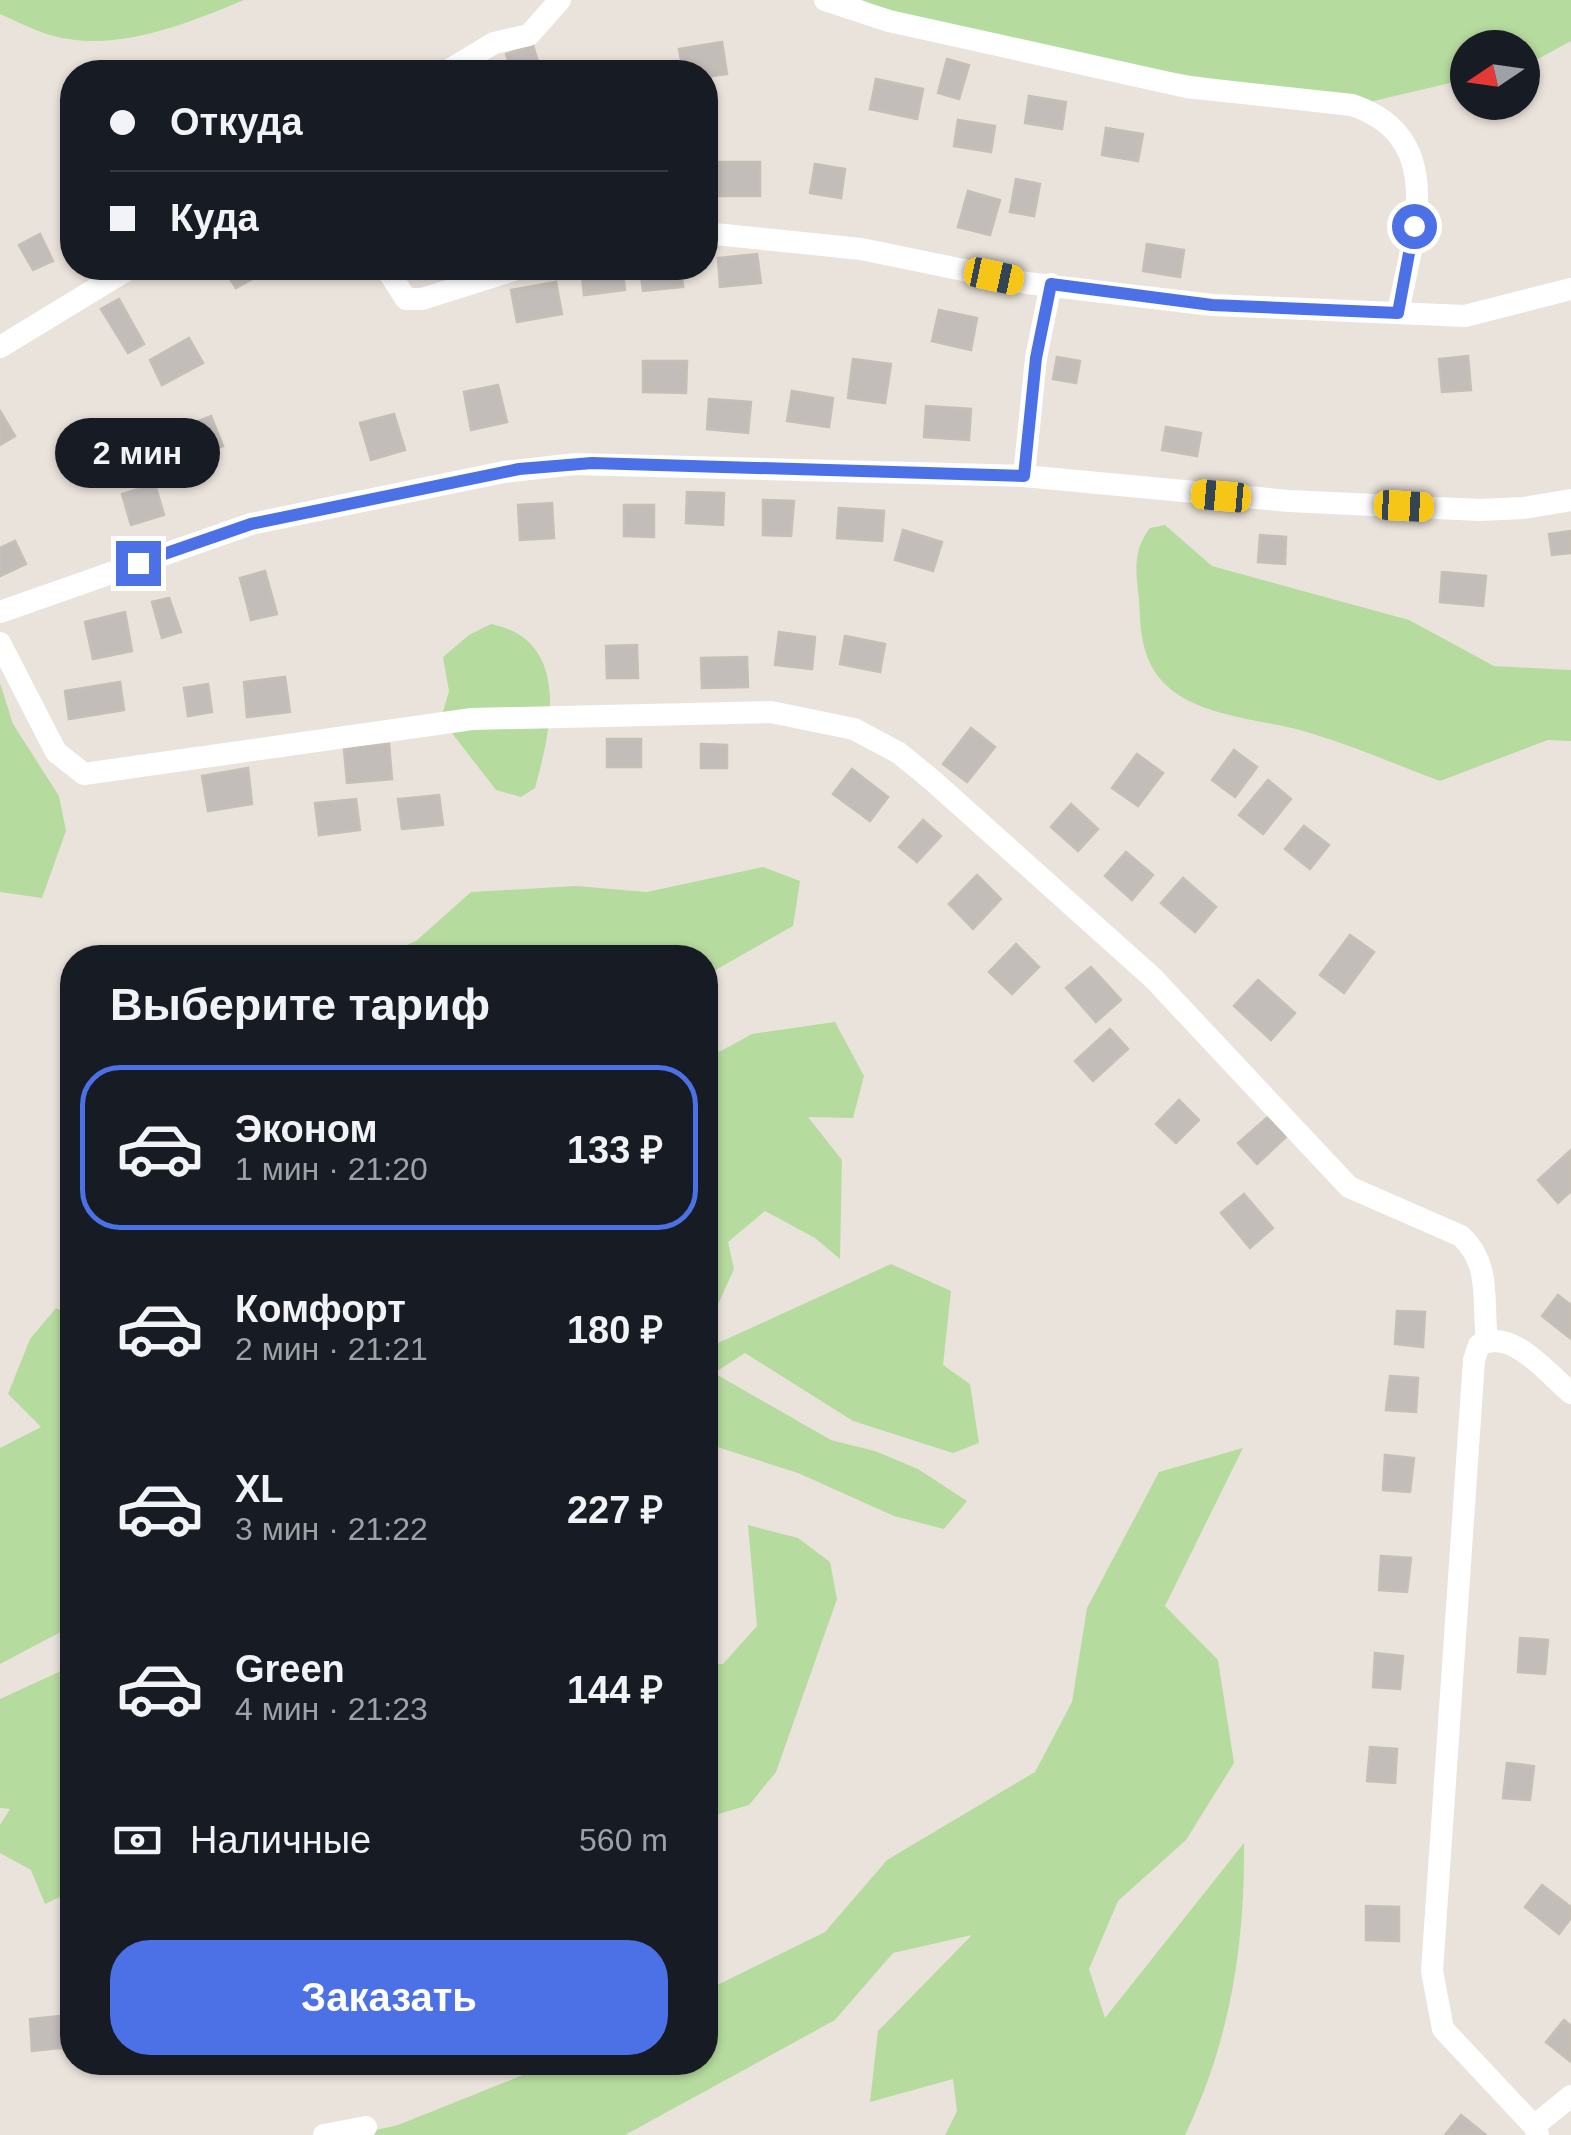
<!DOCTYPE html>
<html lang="ru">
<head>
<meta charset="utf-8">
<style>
  :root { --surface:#171b24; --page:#242831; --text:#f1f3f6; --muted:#9ea1a6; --line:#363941; --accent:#4c71e7 }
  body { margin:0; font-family:Helvetica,sans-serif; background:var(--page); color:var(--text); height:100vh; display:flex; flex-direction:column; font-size:38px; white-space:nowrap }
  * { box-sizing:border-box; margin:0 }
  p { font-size:32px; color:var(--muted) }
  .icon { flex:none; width:55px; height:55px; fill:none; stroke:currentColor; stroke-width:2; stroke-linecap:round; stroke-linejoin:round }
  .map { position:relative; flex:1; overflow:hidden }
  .drawer { position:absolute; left:60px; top:945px; width:658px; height:1130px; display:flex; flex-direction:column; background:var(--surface); border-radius:40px; box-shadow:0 2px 8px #0004 }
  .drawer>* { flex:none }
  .banner { position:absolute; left:60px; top:60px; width:658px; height:220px; border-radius:40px; box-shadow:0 2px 8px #0004; display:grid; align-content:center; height:220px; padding:0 50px; background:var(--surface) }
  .needle { width:65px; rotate:257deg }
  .tools { position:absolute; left:1450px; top:30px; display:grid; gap:20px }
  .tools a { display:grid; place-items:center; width:90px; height:90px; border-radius:50%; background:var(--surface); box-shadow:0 2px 8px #0004; font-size:50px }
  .end { position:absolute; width:45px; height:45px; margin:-22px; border:12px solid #4c71e7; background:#fff; box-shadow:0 0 0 5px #fff }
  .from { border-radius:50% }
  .bubble { position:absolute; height:70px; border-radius:35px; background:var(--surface); box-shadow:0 2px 8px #0004; font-size:32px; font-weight:600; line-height:70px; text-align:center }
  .car { position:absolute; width:30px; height:60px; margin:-30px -15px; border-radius:12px; box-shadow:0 0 8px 2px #0007; background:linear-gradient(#f5c518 24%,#345 0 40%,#f5c518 0 76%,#345 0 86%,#f5c518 0) }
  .banner b { display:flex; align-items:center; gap:35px; height:95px; font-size:38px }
  .banner b+b { border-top:2px solid var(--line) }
  .banner i { width:25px; height:25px; background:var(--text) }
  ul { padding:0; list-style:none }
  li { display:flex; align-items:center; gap:30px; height:165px; margin:0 20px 15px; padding:0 30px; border:5px solid transparent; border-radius:40px }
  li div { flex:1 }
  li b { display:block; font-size:38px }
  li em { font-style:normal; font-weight:600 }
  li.current { border-color:var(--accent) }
  li>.icon { width:90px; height:90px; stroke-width:1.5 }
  h2 { padding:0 50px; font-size:45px; line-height:120px }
  .pay { display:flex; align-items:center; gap:25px; height:110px; padding:0 50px; font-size:38px }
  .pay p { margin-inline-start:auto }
  .primary-button { display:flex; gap:20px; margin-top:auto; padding:20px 50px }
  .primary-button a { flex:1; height:115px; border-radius:40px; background:var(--accent); color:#fff; font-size:40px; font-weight:600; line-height:115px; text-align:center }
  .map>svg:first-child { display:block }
  .green { fill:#b6db9e }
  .building { fill:#c2bdb9; stroke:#c5bfb6; stroke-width:2.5 }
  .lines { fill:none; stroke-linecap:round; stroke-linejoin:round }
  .minor { stroke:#fff; stroke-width:22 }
  .route { stroke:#4c71e7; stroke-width:12 }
</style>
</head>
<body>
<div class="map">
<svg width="1571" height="2135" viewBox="0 0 1571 2135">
  <rect width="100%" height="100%" fill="#eae3dc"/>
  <g class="green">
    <path d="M 0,0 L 244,0 C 186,24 114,54 50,35 C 33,30 16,21 0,14 Z"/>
    <path d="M 862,0 L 1571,0 L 1571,41 L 1523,67 L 1522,48 L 1468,48 L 1467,79 L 1365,103 L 1112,63 L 920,25 Z"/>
    <path d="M 1165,525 L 1212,566 L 1409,620 L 1494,666 L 1571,670 L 1571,741 L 1548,740 L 1440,781 C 1397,765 1354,746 1310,733 C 1253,715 1161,719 1144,646 C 1140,632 1140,615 1139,600 C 1136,573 1132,551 1150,528 Z"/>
    <path d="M 491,624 C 571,640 552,727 535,788 L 521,797 L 496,790 L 441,719 L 449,691 L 443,657 L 469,635 Z"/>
    <path d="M 0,683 L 13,724 L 59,796 L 66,831 L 42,898 L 0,892 Z"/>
    <path d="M 763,867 L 800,881 L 793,926 L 705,976 L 705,958 L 379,957 L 416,941 L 471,892 L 576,886 L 647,892 Z"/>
    <path d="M 835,1022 L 864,1076 L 853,1118 L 808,1117 L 842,1160 L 840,1259 L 815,1238 L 765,1211 L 728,1242 L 734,1269 L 715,1311 L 705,1315 L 705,1031 L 719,1052 L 752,1034 Z"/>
    <path d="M 891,1264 L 951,1291 L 943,1365 L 970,1384 L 979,1443 L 953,1453 L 853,1421 L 745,1353 L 714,1373 L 831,1440 L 875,1451 L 918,1469 L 967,1501 L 944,1529 L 894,1516 L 798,1473 L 705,1443 L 705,1349 Z"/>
    <path d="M 56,1308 L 72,1315 L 72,1626 L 0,1664 L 0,1448 L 41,1427 L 8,1394 L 30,1339 Z"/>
    <path d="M 1243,1448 L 1165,1606 L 1218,1660 L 1234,1763 L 1186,1840 L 1118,1901 L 1089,1969 L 1105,2018 L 1244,1843 C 1245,1947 1230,2041 1185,2135 L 945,2135 L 957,2111 L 953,2079 L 870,2102 L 878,2031 L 972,1935 L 893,1953 L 835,2020 L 625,2135 L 354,2135 L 398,2125 L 553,2063 L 705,2062 L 705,1991 L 825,1932 L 887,1860 L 1035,1772 L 1072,1702 L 1087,1608 L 1159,1472 Z"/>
    <path d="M 748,1525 L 798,1538 L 830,1562 L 837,1599 L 776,1772 L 749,1805 L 705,1818 L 705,1663 L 723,1664 L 757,1626 Z"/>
    <path d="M 72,1666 L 72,1891 L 45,1904 L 31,1870 L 0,1853 L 0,1825 L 10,1809 L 0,1808 L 0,1699 Z"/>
  </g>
  <g class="building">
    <path d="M 722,42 L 727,74 L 705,77 L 705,72 L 683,72 L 679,49 Z"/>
    <path d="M 533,45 L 541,72 L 512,72 L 506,54 Z"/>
    <path d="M 947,59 L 969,65 L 959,99 L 938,93 Z"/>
    <path d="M 876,79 L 923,89 L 917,119 L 870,109 Z"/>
    <path d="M 1029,96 L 1066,102 L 1062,129 L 1025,123 Z"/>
    <path d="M 958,120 L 995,126 L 991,152 L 954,146 Z"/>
    <path d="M 1106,128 L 1143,134 L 1138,161 L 1102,155 Z"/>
    <rect x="713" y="162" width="47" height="34"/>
    <path d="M 815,164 L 845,169 L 841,198 L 810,193 Z"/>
    <path d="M 1016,179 L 1040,184 L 1034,216 L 1010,212 Z"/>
    <path d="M 968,191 L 1000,200 L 990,235 L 958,227 Z"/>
    <path d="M 40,234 L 53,261 L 33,270 L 19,245 Z"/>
    <path d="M 1147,244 L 1184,250 L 1180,277 L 1143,271 Z"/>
    <path d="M 757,254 L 761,283 L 720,287 L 718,258 Z"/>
    <path d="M 223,268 L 254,268 L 259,275 L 236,288 Z"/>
    <path d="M 581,268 L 622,268 L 625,290 L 584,295 Z"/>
    <path d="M 640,268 L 681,268 L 683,287 L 643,291 Z"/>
    <path d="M 556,282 L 562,314 L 517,322 L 511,290 Z"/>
    <path d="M 119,299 L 144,344 L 128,353 L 101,309 Z"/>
    <path d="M 939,310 L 977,318 L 971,350 L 932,341 Z"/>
    <path d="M 189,338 L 203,363 L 162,385 L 150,360 Z"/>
    <path d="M 1468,356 L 1471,390 L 1442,392 L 1439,359 Z"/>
    <path d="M 1057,357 L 1080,361 L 1076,383 L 1053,379 Z"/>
    <path d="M 853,359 L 891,364 L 885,403 L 848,398 Z"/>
    <path d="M 643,361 L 687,361 L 686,393 L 643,392 Z"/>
    <path d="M 498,385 L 507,422 L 471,430 L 464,392 Z"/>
    <path d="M 792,391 L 833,398 L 829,427 L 787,421 Z"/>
    <path d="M 709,399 L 751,402 L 748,433 L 707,429 Z"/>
    <path d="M 926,406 L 971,409 L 969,440 L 924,437 Z"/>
    <path d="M 0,411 L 15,436 L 0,445 Z"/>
    <path d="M 394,414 L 405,450 L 371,460 L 360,423 Z"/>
    <path d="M 211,416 L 223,446 L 194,457 L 183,427 Z"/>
    <path d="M 1166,427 L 1201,433 L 1197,456 L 1162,450 Z"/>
    <path d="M 155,484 L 164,515 L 131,525 L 122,494 Z"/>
    <path d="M 687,492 L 724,493 L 723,525 L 686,523 Z"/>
    <path d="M 763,500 L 794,501 L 791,536 L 763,535 Z"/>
    <path d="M 552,503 L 554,538 L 520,540 L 518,505 Z"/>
    <path d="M 624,505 L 654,505 L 654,537 L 624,536 Z"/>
    <path d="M 839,508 L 884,511 L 882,541 L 837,538 Z"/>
    <path d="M 903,530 L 942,542 L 933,571 L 895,560 Z"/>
    <path d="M 1571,531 L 1571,553 L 1552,555 L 1549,534 Z"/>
    <path d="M 1260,535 L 1286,537 L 1285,564 L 1258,562 Z"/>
    <path d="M 15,541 L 26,564 L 0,576 L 0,548 Z"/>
    <path d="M 265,571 L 277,614 L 251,620 L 240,578 Z"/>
    <path d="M 1442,572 L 1486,576 L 1483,606 L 1440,602 Z"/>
    <path d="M 169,598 L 181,632 L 162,638 L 152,602 Z"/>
    <path d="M 125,612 L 132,651 L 93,659 L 85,622 Z"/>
    <path d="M 779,632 L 815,637 L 812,669 L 775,665 Z"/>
    <path d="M 845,636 L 885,644 L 880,672 L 840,664 Z"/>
    <path d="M 637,645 L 638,678 L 607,678 L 606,646 Z"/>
    <path d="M 747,657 L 748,687 L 702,688 L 701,658 Z"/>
    <path d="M 285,677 L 290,712 L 247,717 L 244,682 Z"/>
    <path d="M 120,682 L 124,710 L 69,719 L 65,691 Z"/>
    <path d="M 208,684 L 212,712 L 188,716 L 184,688 Z"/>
    <path d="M 971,728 L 995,747 L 967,782 L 943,764 Z"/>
    <rect x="607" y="739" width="34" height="28"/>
    <path d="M 389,744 L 392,779 L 347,783 L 344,749 Z"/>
    <path d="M 701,744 L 727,745 L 727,768 L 701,768 Z"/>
    <path d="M 1234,750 L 1257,767 L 1235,797 L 1212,780 Z"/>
    <path d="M 1137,754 L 1163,773 L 1138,806 L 1112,788 Z"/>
    <path d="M 248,768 L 252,804 L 208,811 L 202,776 Z"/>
    <path d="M 852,769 L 888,797 L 870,821 L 833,794 Z"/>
    <path d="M 1268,780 L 1291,799 L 1263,834 L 1239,815 Z"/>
    <path d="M 439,795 L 443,825 L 402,829 L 398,799 Z"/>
    <path d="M 356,799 L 360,830 L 319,835 L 315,803 Z"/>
    <path d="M 1071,804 L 1098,829 L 1078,851 L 1051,827 Z"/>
    <path d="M 923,820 L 941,836 L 917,862 L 899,847 Z"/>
    <path d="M 1304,826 L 1329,845 L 1310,869 L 1285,849 Z"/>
    <path d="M 1126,852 L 1153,875 L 1132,900 L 1105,876 Z"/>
    <path d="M 977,875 L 1001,899 L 973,929 L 949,904 Z"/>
    <path d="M 1183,878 L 1216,907 L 1195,932 L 1161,903 Z"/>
    <path d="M 1350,935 L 1374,952 L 1344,993 L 1320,975 Z"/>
    <path d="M 1016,944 L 1039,967 L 1012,994 L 989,972 Z"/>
    <path d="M 1091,967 L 1121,1000 L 1096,1022 L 1066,988 Z"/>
    <path d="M 1258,980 L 1295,1013 L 1271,1040 L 1234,1006 Z"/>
    <path d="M 1110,1029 L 1128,1049 L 1093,1081 L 1075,1061 Z"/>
    <path d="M 1179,1100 L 1199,1120 L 1176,1143 L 1156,1124 Z"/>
    <path d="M 1269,1116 L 1287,1136 L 1257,1164 L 1238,1143 Z"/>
    <path d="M 1571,1150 L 1571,1191 L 1558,1203 L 1538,1180 Z"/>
    <path d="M 1244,1194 L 1273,1228 L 1250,1248 L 1221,1213 Z"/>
    <path d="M 1558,1295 L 1571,1305 L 1571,1339 L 1542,1316 Z"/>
    <path d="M 1397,1311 L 1425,1312 L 1423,1347 L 1395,1344 Z"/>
    <path d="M 1390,1376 L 1418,1378 L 1416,1412 L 1386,1410 Z"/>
    <path d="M 1385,1455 L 1414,1458 L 1410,1492 L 1383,1490 Z"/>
    <path d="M 1381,1556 L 1411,1558 L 1407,1592 L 1379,1590 Z"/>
    <path d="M 1520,1638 L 1548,1640 L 1545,1674 L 1518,1672 Z"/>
    <path d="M 1375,1653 L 1403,1656 L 1400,1689 L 1373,1687 Z"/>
    <path d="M 1370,1747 L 1397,1749 L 1395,1783 L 1367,1781 Z"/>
    <path d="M 1507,1763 L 1534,1766 L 1530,1800 L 1503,1798 Z"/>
    <path d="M 1542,1885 L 1571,1907 L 1571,1918 L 1559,1934 L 1525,1907 Z"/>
    <path d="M 1366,1906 L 1399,1907 L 1399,1941 L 1366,1940 Z"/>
    <path d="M 59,2016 L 62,2048 L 32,2051 L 30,2019 Z"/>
    <path d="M 1564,2020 L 1571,2026 L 1571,2062 L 1546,2042 Z"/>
    <path d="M 1461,2115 L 1486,2135 L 1445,2135 Z"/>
  </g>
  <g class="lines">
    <g class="minor">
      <path d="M 825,0 L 889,21 L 1187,87 L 1352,105 C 1450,138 1412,237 1398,313"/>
      <path d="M 446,72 L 494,43 L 529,35 L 560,0"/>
      <path d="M 705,233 L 861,249 L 1027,283 L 1212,305 L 1465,316 L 1571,289"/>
      <path d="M 386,268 L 406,299 L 422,299 L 520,268"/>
      <path d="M 0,347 L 130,268"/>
      <path d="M 1024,476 L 1036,358 L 1051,284"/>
      <path d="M 0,612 L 251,524 L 504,472 L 576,464 L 1024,476 L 1289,501 L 1480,510 L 1524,508 L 1571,500"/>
      <path d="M 0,643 L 56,752 L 84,774 L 472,719 L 771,712 L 854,729 L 899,753 L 932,780 L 1153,978 L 1349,1187 L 1461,1236 C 1492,1265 1482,1302 1487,1340"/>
      <path d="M 1534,2126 L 1571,2096"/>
      <path d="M 324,2135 L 366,2127"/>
      <path d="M 1538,2135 L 1534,2126 L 1443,2029 L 1432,1971 L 1474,1360 L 1479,1345 C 1512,1327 1548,1374 1571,1393"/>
    </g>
  </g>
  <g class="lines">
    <path class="route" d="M 138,563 L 251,524 L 519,469 L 592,463 L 1024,476 L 1036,358 L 1051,284 L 1212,305 L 1398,313 L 1414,226"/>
  </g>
</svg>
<div class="tools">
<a><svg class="needle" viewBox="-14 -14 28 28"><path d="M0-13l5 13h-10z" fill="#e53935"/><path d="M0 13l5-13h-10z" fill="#9ea1a6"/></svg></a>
</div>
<i class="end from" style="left:1414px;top:226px"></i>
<i class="end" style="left:138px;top:563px"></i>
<div class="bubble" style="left:55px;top:418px;width:165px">2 мин</div>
<i class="car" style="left:994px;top:276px;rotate:102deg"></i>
<i class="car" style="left:1221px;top:496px;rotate:275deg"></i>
<i class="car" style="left:1404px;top:506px;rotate:93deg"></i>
<div class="banner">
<b><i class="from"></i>Откуда</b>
<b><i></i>Куда</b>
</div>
<section class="drawer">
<h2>Выберите тариф</h2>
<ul>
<li class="current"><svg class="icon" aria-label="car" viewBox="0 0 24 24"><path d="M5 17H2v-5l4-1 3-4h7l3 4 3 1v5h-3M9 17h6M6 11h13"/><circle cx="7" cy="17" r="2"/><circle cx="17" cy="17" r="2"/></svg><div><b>Эконом</b><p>1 мин · 21:20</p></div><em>133 ₽</em></li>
<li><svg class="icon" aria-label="car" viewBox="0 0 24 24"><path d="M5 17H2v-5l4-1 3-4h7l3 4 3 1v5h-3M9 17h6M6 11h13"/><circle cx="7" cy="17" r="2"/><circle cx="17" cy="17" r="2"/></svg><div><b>Комфорт</b><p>2 мин · 21:21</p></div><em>180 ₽</em></li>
<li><svg class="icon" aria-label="car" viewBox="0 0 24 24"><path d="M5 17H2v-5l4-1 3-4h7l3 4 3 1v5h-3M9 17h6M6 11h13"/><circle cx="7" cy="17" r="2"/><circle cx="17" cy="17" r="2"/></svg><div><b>XL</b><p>3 мин · 21:22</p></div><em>227 ₽</em></li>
<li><svg class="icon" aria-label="car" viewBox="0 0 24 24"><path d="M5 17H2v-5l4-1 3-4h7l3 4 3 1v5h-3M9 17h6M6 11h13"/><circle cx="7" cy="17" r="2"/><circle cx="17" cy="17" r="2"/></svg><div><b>Green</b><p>4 мин · 21:23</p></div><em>144 ₽</em></li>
</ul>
<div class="pay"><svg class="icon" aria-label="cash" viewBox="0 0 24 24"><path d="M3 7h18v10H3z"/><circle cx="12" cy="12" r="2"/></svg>Наличные<p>560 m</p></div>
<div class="primary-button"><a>Заказать</a></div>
</section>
</div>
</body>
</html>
